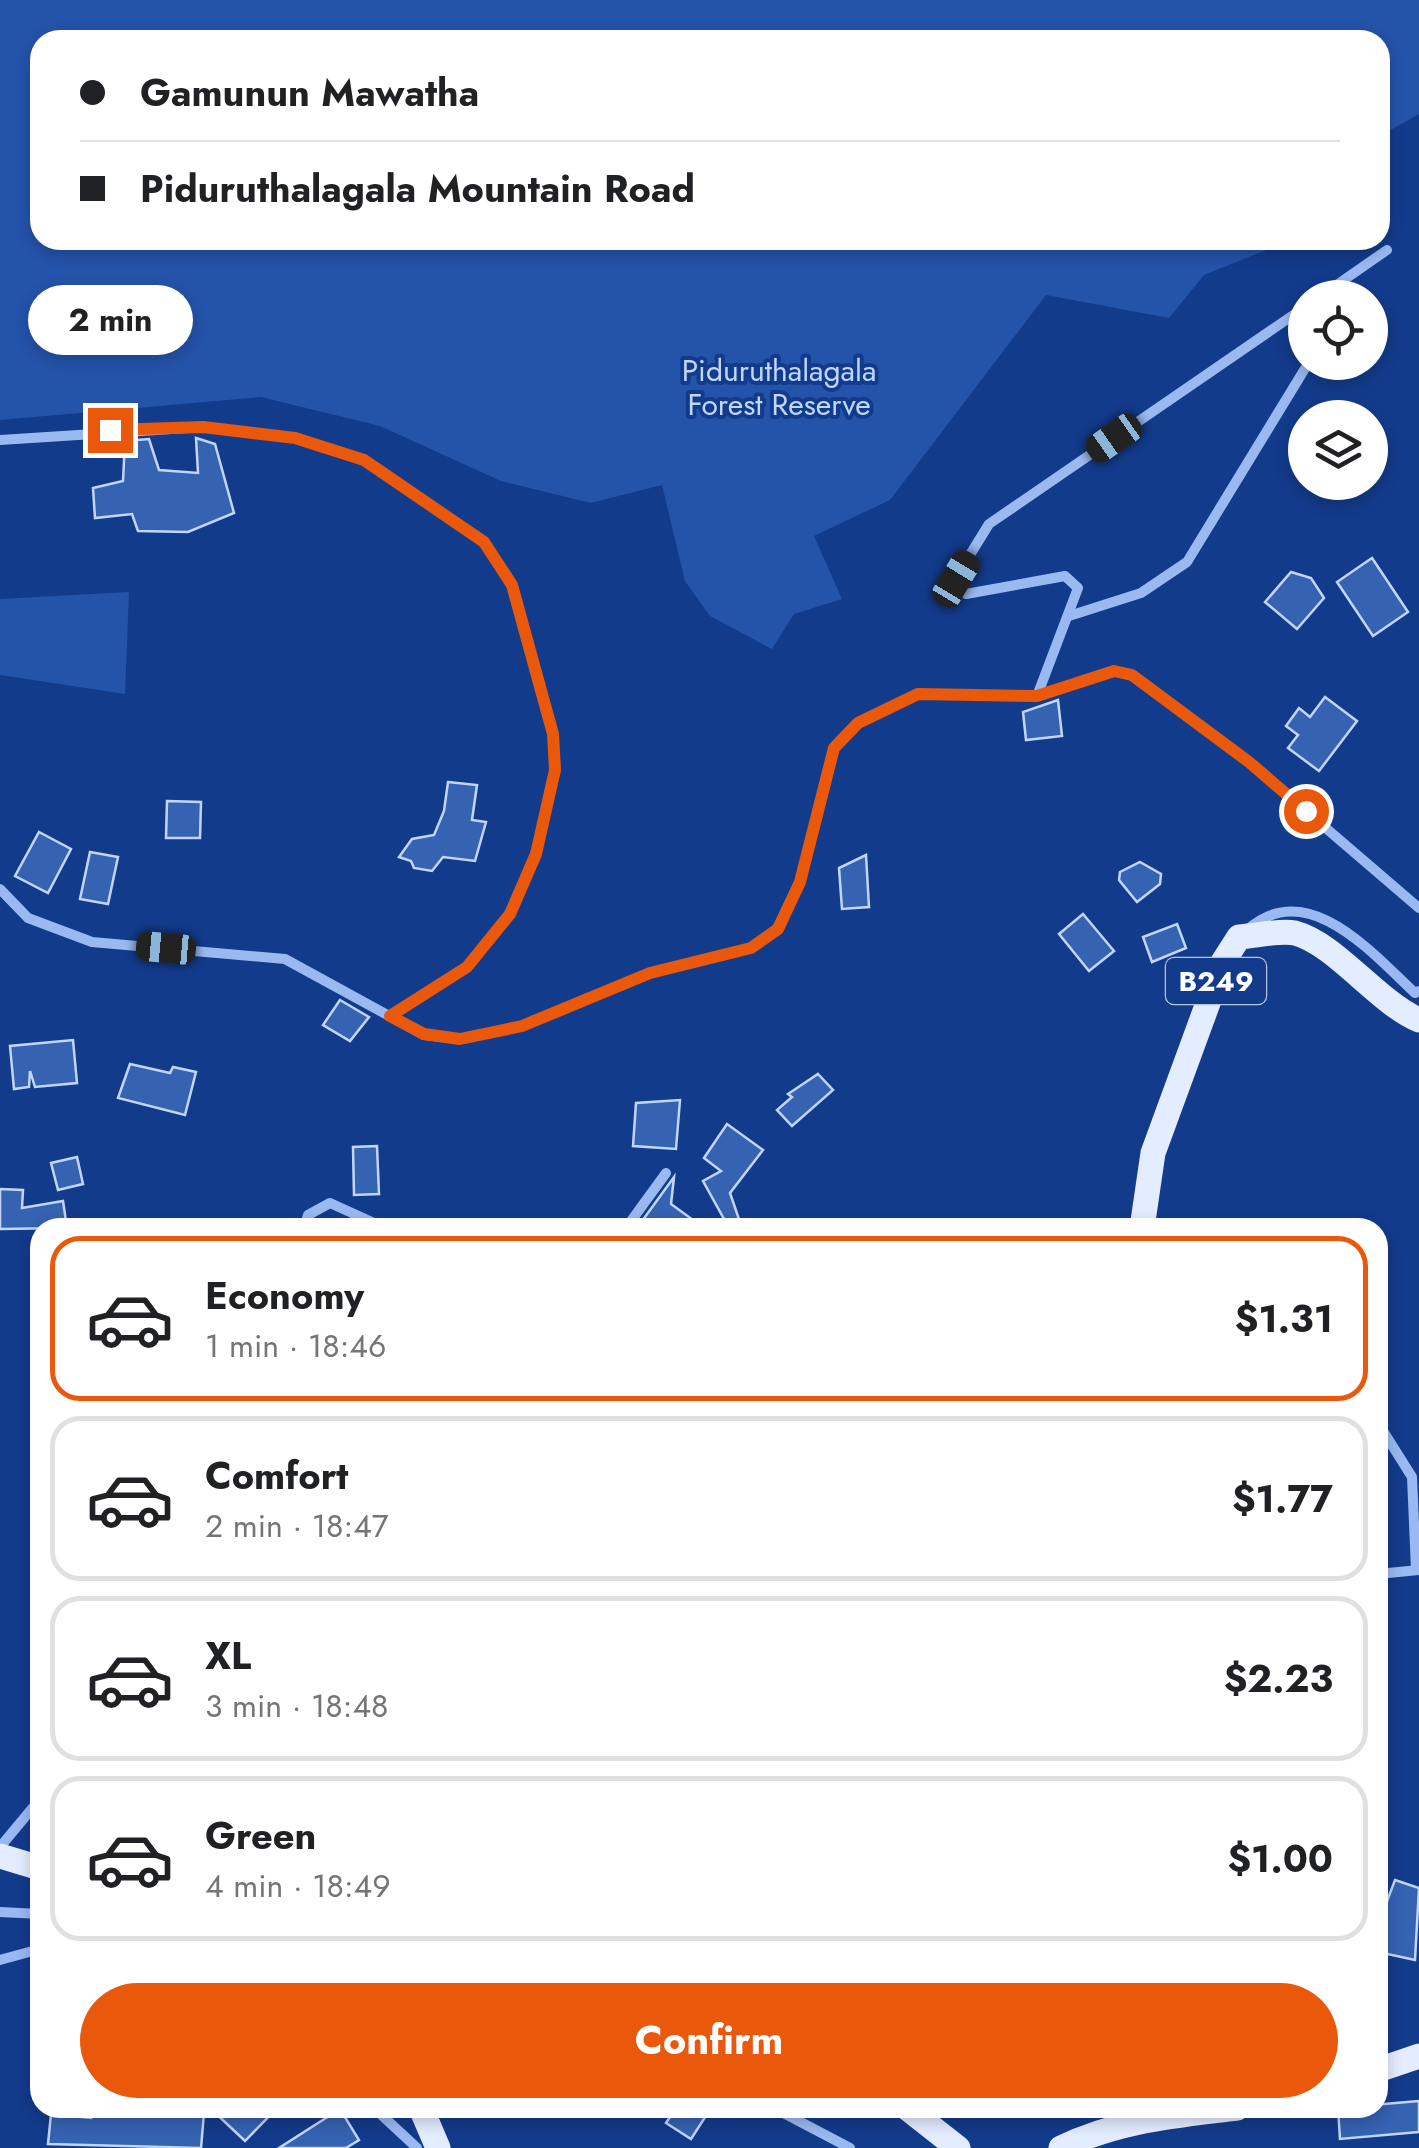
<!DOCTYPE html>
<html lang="en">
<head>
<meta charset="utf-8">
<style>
  :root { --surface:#fff; --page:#f2f2f2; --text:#202124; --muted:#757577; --line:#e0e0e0; --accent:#ea580c }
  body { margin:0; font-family:Jost,sans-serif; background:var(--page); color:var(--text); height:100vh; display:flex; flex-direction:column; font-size:38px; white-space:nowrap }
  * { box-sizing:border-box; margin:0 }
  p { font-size:32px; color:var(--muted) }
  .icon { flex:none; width:55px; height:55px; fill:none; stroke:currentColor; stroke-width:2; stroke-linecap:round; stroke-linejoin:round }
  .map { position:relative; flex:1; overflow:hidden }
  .side { position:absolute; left:30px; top:1218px; width:1358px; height:900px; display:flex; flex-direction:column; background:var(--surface); border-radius:30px; box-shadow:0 5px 15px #0003 }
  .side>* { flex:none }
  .guide { position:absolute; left:30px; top:30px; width:1360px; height:220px; border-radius:30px; box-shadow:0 5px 15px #0003; display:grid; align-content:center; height:220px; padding:0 50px; background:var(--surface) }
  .buttons { position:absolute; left:1288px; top:280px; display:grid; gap:20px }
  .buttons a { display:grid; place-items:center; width:100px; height:100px; border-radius:50%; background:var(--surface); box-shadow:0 5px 15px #0003; font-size:50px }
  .end { position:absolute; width:45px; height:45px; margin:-22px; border:12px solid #ea580c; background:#fff; box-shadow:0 0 0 5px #fff }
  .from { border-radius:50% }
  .bubble { position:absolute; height:70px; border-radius:35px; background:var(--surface); box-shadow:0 5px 15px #0003; font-size:32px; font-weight:700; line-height:70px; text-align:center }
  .car { position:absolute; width:30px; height:60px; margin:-30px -15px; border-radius:12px; box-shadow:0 0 8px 2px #0007; background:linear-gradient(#222 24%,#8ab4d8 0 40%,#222 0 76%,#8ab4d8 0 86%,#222 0) }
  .guide b { display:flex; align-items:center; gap:35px; height:95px; font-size:38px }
  .guide b+b { border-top:2px solid var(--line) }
  .guide i { width:25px; height:25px; background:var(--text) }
  ul { padding:18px 0 0; list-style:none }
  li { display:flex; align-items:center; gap:30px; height:165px; margin:0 20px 15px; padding:0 30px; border:5px solid var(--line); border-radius:30px }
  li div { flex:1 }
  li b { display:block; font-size:38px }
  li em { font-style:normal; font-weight:700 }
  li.selected { border-color:var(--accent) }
  li>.icon { width:90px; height:90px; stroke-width:1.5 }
  .primary-button { display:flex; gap:20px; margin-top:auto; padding:20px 50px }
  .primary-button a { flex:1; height:115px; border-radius:60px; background:var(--accent); color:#fff; font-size:40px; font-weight:700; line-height:115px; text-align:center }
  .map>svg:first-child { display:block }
  .green { fill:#2453aa }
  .building { fill:#3662b2; stroke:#c1d6fc; stroke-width:2.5 }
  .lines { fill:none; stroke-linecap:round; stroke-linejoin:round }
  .minor { stroke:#9ab9f1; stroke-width:10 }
  .primary { stroke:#e4ecff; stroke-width:25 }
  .route { stroke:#ea580c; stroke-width:12 }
  .labels { text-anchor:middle; stroke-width:8; stroke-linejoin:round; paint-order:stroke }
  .shield { fill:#133b8b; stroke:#b8c4dc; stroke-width:2.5 }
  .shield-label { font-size:28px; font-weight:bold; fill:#fff }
  .park-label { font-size:30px; fill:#c1d6fc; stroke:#133b8b }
</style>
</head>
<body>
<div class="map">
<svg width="1419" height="2148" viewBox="0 0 1419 2148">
  <rect width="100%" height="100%" fill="#133b8b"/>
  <g class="green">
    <path d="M 0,0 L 1419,0 L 1419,114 L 1380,136 L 1380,40 L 40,40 L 40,240 L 1291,240 L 1204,275 L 1169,318 L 1046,295 L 890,500 L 814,536 L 842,599 L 794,614 L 772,649 L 710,616 L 685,581 L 662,485 L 591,503 L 501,481 L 380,426 L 261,397 L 0,420 Z"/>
    <path d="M 129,592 L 125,694 L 0,675 L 0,599 Z"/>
  </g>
  <g class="building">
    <path d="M 196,438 L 215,444 L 234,513 L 188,532 L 138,531 L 132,514 L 95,518 L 93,488 L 123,481 L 125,441 L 149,439 L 159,470 L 198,473 Z"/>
    <path d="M 1372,558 L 1408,612 L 1373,636 L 1337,582 Z"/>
    <path d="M 1291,572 L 1311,578 L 1324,598 L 1297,629 L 1265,602 Z"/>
    <path d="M 1325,697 L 1357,721 L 1319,771 L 1288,748 L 1298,735 L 1286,726 L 1299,708 L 1310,717 Z"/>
    <path d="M 1058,700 L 1062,736 L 1026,740 L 1023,712 Z"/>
    <path d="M 448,782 L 477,785 L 472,820 L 486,822 L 475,861 L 443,857 L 432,871 L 414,868 L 411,861 L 399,857 L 412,839 L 434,835 L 444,811 Z"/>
    <path d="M 167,801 L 201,802 L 200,838 L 166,838 Z"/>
    <path d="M 39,832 L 71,849 L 48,893 L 15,876 Z"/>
    <path d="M 90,852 L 118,857 L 108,904 L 80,899 Z"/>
    <path d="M 866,855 L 869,907 L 842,909 L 839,868 Z"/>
    <path d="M 1140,862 L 1161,874 L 1160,884 L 1137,902 L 1119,880 L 1120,872 Z"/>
    <path d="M 1083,914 L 1114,951 L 1089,971 L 1059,934 Z"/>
    <path d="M 1177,924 L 1186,948 L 1152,962 L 1143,937 Z"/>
    <path d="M 340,1000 L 369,1017 L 350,1041 L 323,1025 Z"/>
    <path d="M 73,1040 L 77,1083 L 35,1087 L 30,1071 L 29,1087 L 14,1089 L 10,1046 Z"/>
    <path d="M 130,1064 L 170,1073 L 173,1067 L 196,1072 L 185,1115 L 118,1098 Z"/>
    <path d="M 818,1074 L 833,1090 L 792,1126 L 777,1110 L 792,1097 L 788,1094 Z"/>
    <path d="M 680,1100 L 676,1149 L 633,1146 L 636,1103 Z"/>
    <path d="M 727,1124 L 763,1150 L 730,1193 L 742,1228 L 729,1228 L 703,1181 L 721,1171 L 704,1158 Z"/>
    <path d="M 377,1146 L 379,1194 L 354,1195 L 353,1147 Z"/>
    <path d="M 77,1157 L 83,1184 L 58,1190 L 51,1163 Z"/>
    <path d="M 674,1177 L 671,1204 L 704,1228 L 637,1228 Z"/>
    <path d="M 0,1189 L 23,1190 L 22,1208 L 63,1201 L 67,1228 L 0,1229 Z"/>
    <path d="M 1395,1880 L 1419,1888 L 1415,1960 L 1378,1952 L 1378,1925 Z"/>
    <path d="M 1419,2101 L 1419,2132 L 1340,2139 L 1338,2108 Z"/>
    <path d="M 92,2108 L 204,2113 L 201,2148 L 48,2144 L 51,2114 L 91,2118 Z"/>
    <path d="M 210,2108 L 277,2108 L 245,2141 Z"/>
    <path d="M 676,2108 L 711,2108 L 691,2139 L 666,2123 Z"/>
    <path d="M 340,2109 L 359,2140 L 346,2148 L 279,2148 Z"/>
  </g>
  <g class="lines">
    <g class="minor">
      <path d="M 1318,298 L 1387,250"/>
      <path d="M 0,440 L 203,427 L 295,438 L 365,460 L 484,542 L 512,585 L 553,734 L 555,770 L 536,854 L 510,914 L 467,967 L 389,1016"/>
      <path d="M 1069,616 L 1141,593 L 1187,562 L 1309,362"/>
      <path d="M 1037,696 L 1078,588 L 1065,576 L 966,594 L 955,579 L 989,524 L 1305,307"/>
      <path d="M 0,889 L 28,918 L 92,942 L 285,959 L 424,1035 L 461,1039 L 522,1026 L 649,973 L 751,948 L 777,929 L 800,882 L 834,748 L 858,723 L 918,694 L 1037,696 L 1113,671 L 1131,675 L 1249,762 L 1419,908"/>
      <path d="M 1247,930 C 1307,876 1372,953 1415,993 L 1419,991"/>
      <path d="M 304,1228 L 308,1215 L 330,1203 L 385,1228"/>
      <path d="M 626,1228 L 666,1173"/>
      <path d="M 1378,1423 L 1412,1477 L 1416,1570"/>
      <path d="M 1378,1574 L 1419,1570"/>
      <path d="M 0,1847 L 40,1799"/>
      <path d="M 0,1912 L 40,1914"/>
      <path d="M 0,1960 L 40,1949"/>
      <path d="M 374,2108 L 417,2148"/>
      <path d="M 774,2108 L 850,2148"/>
    </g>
    <g class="primary">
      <path d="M 1142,1228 L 1153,1153 L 1223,962 L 1239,937 C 1255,936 1279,930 1295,933 C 1336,944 1377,1002 1419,1020"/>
      <path d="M 0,1856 L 40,1868"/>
      <path d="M 1378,2070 L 1419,2056"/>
      <path d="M 421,2108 L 438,2148"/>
      <path d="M 907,2108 L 958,2148"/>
      <path d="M 1061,2148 C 1119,2120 1174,2116 1237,2108"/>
    </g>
  </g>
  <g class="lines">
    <path class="route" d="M 110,430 L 203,427 L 295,438 L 364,460 L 484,542 L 512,585 L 553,734 L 555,770 L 536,854 L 510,914 L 467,967 L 390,1016 L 424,1034 L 460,1039 L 522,1026 L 650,973 L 751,948 L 778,929 L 800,882 L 834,748 L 858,723 L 918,694 L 1037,696 L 1114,671 L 1132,675 L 1249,762 L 1306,811"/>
  </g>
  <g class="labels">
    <rect class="shield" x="1166" y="958" width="100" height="46" rx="8"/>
    <g class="shield-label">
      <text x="1216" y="991">B249</text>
    </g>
    <g class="park-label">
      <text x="779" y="381">Piduruthalagala<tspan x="779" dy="34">Forest Reserve</tspan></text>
    </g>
  </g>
</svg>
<div class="buttons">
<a><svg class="icon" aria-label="locate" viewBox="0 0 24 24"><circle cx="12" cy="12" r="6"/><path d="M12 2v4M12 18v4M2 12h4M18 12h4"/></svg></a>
<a><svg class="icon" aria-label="layers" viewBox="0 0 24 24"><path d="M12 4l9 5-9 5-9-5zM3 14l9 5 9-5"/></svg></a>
</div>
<i class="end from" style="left:1306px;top:811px"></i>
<i class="end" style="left:110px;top:430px"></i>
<div class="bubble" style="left:28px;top:285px;width:165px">2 min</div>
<i class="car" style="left:1114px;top:438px;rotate:235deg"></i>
<i class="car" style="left:956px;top:579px;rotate:31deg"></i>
<i class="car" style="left:166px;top:948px;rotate:275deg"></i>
<div class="guide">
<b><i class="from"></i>Gamunun Mawatha</b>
<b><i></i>Piduruthalagala Mountain Road</b>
</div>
<section class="side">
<ul>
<li class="selected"><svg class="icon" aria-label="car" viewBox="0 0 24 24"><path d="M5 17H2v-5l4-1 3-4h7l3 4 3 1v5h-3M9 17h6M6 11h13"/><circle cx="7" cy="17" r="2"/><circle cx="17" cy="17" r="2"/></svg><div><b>Economy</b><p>1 min · 18:46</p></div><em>$1.31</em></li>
<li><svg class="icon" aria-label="car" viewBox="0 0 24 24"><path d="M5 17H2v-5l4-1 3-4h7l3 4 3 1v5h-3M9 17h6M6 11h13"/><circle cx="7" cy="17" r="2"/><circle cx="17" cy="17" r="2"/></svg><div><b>Comfort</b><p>2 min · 18:47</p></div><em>$1.77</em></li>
<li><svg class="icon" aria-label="car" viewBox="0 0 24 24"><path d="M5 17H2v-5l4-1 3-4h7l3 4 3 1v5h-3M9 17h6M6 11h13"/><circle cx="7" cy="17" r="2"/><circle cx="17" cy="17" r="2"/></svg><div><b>XL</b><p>3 min · 18:48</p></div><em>$2.23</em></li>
<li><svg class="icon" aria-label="car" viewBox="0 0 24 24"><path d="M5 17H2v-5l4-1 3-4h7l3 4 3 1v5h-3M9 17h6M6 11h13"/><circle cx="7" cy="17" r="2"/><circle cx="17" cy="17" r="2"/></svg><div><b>Green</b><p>4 min · 18:49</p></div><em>$1.00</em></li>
</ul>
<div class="primary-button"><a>Confirm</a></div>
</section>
</div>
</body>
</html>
